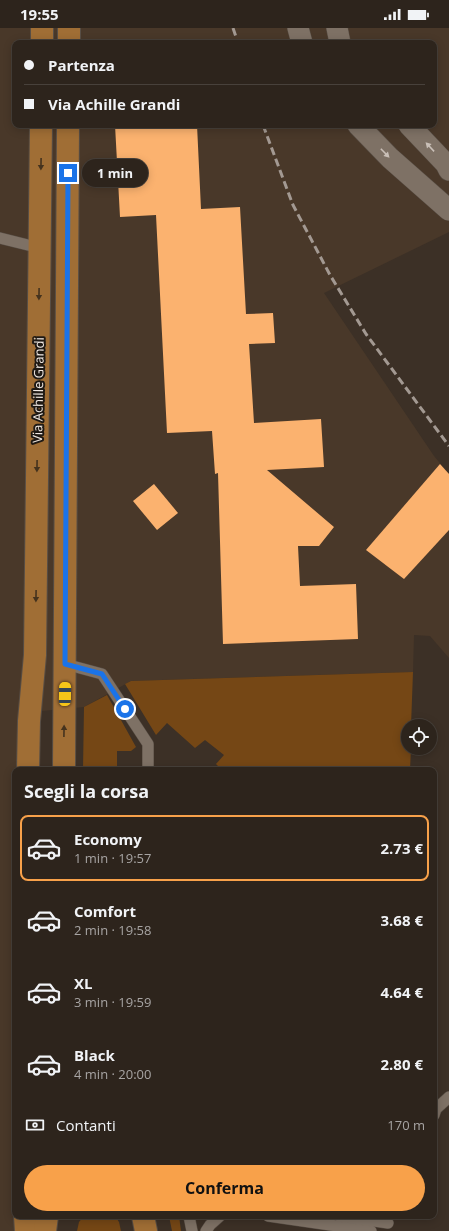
<!DOCTYPE html>
<html lang="it">
<head>
<meta charset="utf-8">
<style>
  :root { --surface:#2d241c; --page:#393029; --text:#f1f3f6; --muted:#a7a4a3; --line:#48413b; --accent:#f8a14a }
  body { margin:0; font-family:"Open Sans",sans-serif; background:var(--page); color:var(--text); height:100vh; display:flex; flex-direction:column; font-size:15px; white-space:nowrap }
  * { box-sizing:border-box; margin:0 }
  p { font-size:13px; color:var(--muted) }
  .icon { flex:none; width:22px; height:22px; fill:none; stroke:currentColor; stroke-width:2; stroke-linecap:round; stroke-linejoin:round }
  .map { position:relative; flex:1; overflow:hidden }
  .sheet { position:absolute; left:12px; top:739px; width:425px; height:452px; display:flex; flex-direction:column; background:var(--surface); border-radius:8px; box-shadow:0 2px 10px #0003,0 0 0 1px var(--line) }
  .sheet>* { flex:none }
  .guide { position:absolute; left:12px; top:12px; width:425px; height:88px; border-radius:8px; box-shadow:0 2px 10px #0003,0 0 0 1px var(--line); display:grid; align-content:center; height:88px; padding:0 12px; background:var(--surface) }
  .fabs { position:absolute; left:401px; top:691px; display:grid; gap:8px }
  .fabs a { display:grid; place-items:center; width:36px; height:36px; border-radius:50%; background:var(--surface); box-shadow:0 2px 10px #0003,0 0 0 1px var(--line); font-size:20px }
  .end { position:absolute; width:18px; height:18px; margin:-9px; border:5px solid #1a73e8; background:#fff; box-shadow:0 0 0 2px #fff }
  .from { border-radius:50% }
  .bubble { position:absolute; height:28px; border-radius:14px; background:var(--surface); box-shadow:0 2px 10px #0003,0 0 0 1px var(--line); font-size:13px; font-weight:700; line-height:28px; text-align:center }
  .car { position:absolute; width:12px; height:24px; margin:-12px -6px; border-radius:5px; box-shadow:0 0 3px 1px #0007; background:linear-gradient(#f5c518 24%,#345 0 40%,#f5c518 0 76%,#345 0 86%,#f5c518 0) }
  .guide b { display:flex; align-items:center; gap:14px; height:38px; font-size:15px }
  .guide b+b { border-top:1px solid var(--line) }
  .guide i { width:10px; height:10px; background:var(--text) }
  ul { padding:0; list-style:none }
  li { display:flex; align-items:center; gap:12px; height:66px; margin:0 8px 6px; padding:0 4px; border:2px solid transparent; border-radius:8px }
  li div { flex:1 }
  li b { display:block; font-size:15px }
  li em { font-style:normal; font-weight:700 }
  li.selected { border-color:var(--accent) }
  li>.icon { width:36px; height:36px; stroke-width:1.5 }
  h2 { padding:0 12px; font-size:18px; line-height:48px }
  .pay { display:flex; align-items:center; gap:10px; height:44px; padding:0 12px; font-size:15px }
  .pay p { margin-inline-start:auto }
  .action { display:flex; gap:8px; margin-top:auto; padding:8px 12px }
  .action a { flex:1; height:46px; border-radius:24px; background:var(--accent); color:#111; font-size:16px; font-weight:700; line-height:46px; text-align:center }
  .status { display:flex; justify-content:space-between; align-items:center; height:28px; padding:0 20px; background:var(--surface); direction:ltr }
  .status svg { height:11px; fill:currentColor }
  .map>svg:first-child { display:block }
  .built { fill:#493829; fill-rule:evenodd }
  .green { fill:#754715 }
  .building { fill:#fbb26f }
  .lines { fill:none; stroke-linecap:round; stroke-linejoin:round }
  .lane-casing { stroke:#584e45; stroke-width:12 }
  .street-casing { stroke:#584e45; stroke-width:22 }
  .primary-casing { stroke:#584e45; stroke-width:24 }
  .lane { stroke:#7e7165; stroke-width:11 }
  .street { stroke:#7e7165; stroke-width:21 }
  .primary { stroke:#a06e35; stroke-width:22 }
  .rail { stroke:#a39992; stroke-width:3; stroke-dasharray:8 4; stroke-linecap:butt }
  .oneway { fill:#c9bfb7 }
  .oneway2 { fill:#45331e }
  .route { stroke:#1a73e8; stroke-width:5 }
  .labels { text-anchor:middle; stroke-width:4; stroke-linejoin:round; paint-order:stroke }
  .street-label { font-size:13px; fill:#f1e9e3; stroke:#1e1914 }
</style>
</head>
<body>
<div class="status"><b>19:55</b><svg viewBox="0 0 49 12"><path d="M0 12V9h3v3zM5 12V6h3v6zM10 12V3h3v9zM15 12V0h3v12zM26 1h20v11H26zM47 4h2v5h-2z"/></svg></div>
<div class="map">
<svg width="449" height="1203" viewBox="0 0 449 1203">
  <rect width="100%" height="100%" fill="#3c3026"/>
  <path class="built" d="M 0,0 L 449,0 L 449,204 L 324,265 L 434,428 L 449,446 L 449,630 L 430,608 L 414,607 L 413,644 L 131,653 L 84,679 L 20,685 L 20,742 L 15,742 L 15,1188 L 18,1203 L 0,1203 ZM 15,15 L 434,15 L 434,97 L 15,97 Z"/>
  <g class="green">
    <path d="M 413,644 L 411,698 L 408,698 L 408,720 L 411,720 L 410,742 L 222,742 L 216,736 L 224,727 L 205,712 L 195,720 L 167,695 L 156,707 L 125,656 L 131,653 Z"/>
    <path d="M 107,667 L 136,719 L 131,723 L 117,723 L 117,742 L 83,742 L 84,679 Z"/>
    <path d="M 84,1188 L 115,1188 L 119,1194 L 121,1203 L 77,1203 L 79,1194 Z"/>
    <path d="M 169,1188 L 179,1188 L 181,1203 L 172,1203 Z"/>
  </g>
  <g class="building">
    <path d="M 115,97 L 197,97 L 201,181 L 240,179 L 246,286 L 273,285 L 275,315 L 249,316 L 254,395 L 321,391 L 324,439 L 267,442 L 334,499 L 319,518 L 298,518 L 300,558 L 356,556 L 358,611 L 223,616 L 218,445 L 215,446 L 212,403 L 167,405 L 156,187 L 120,189 Z"/>
    <path d="M 440,436 L 449,446 L 449,502 L 404,551 L 366,522 Z"/>
    <path d="M 154,456 L 178,485 L 157,502 L 133,473 Z"/>
  </g>
  <g class="lines">
    <g class="lane-casing">
      <g id="lane">
        <path d="M 0,210 L 40,220"/>
        <path d="M 65,636 L 102,646 L 148,716 L 148,742"/>
        <path d="M 434,1087 L 436,1081 L 449,1069"/>
        <path d="M 189,1188 L 192,1203"/>
        <path d="M 268,1188 L 371,1203"/>
        <path d="M 339,1188 L 388,1195"/>
        <path d="M 206,1203 L 210,1197 L 220,1188"/>
      </g>
    </g>
    <g class="street-casing">
      <g id="street">
        <path d="M 298,0 L 302,15"/>
        <path d="M 337,0 L 340,15"/>
        <path d="M 358,97 L 390,130 L 449,182"/>
        <path d="M 409,97 L 446,136 L 449,142"/>
      </g>
    </g>
    <g class="primary-casing">
      <g id="primary">
        <path d="M 42,15 L 42,0"/>
        <path d="M 69,15 L 69,0"/>
        <path d="M 28,742 L 29,693 L 35,627 L 41,97"/>
        <path d="M 64,742 L 68,97"/>
        <path d="M 25,1188 L 26,1203"/>
        <path d="M 143,1188 L 146,1203"/>
        <path d="M 45,1203 L 47,1188"/>
      </g>
    </g>
    <use href="#lane" class="lane"/>
    <use href="#street" class="street"/>
    <use href="#primary" class="primary"/>
    <g class="rail">
      <path d="M 233,0 L 238,15"/>
      <path d="M 263,97 L 293,177 L 330,247 L 366,306 L 449,418"/>
    </g>
  </g>
  <defs><path id="oneway-solid" d="M-6-.8H1V-3.2L6.5 0L1 3.2V.8H-6Z"/></defs>
  <g class="oneway">
    <use href="#oneway-solid" transform="translate(430 119) rotate(-133)"/>
    <use href="#oneway-solid" transform="translate(385 125) rotate(46)"/>
  </g>
  <g class="oneway2">
    <use href="#oneway-solid" transform="translate(41 136) rotate(91)"/>
    <use href="#oneway-solid" transform="translate(39 266) rotate(91)"/>
    <use href="#oneway-solid" transform="translate(37 438) rotate(91)"/>
    <use href="#oneway-solid" transform="translate(36 568) rotate(91)"/>
    <use href="#oneway-solid" transform="translate(64 703) rotate(-89)"/>
  </g>
  <g class="lines">
    <path class="route" d="M 68,145 L 65,636 L 102,646 L 125,681"/>
  </g>
  <g class="labels">
    <g class="street-label">
      <text transform="translate(38 362) rotate(-89)" y="5">Via Achille Grandi</text>
    </g>
  </g>
</svg>
<div class="fabs">
<a><svg class="icon" aria-label="locate" viewBox="0 0 24 24"><circle cx="12" cy="12" r="6"/><path d="M12 2v4M12 18v4M2 12h4M18 12h4"/></svg></a>
</div>
<i class="end from" style="left:125px;top:681px"></i>
<i class="end" style="left:68px;top:145px"></i>
<div class="bubble" style="left:82px;top:131px;width:66px">1 min</div>
<i class="car" style="left:65px;top:666px;rotate:1deg"></i>
<div class="guide">
<b><i class="from"></i>Partenza</b>
<b><i></i>Via Achille Grandi</b>
</div>
<section class="sheet">
<h2>Scegli la corsa</h2>
<ul>
<li class="selected"><svg class="icon" aria-label="car" viewBox="0 0 24 24"><path d="M5 17H2v-5l4-1 3-4h7l3 4 3 1v5h-3M9 17h6M6 11h13"/><circle cx="7" cy="17" r="2"/><circle cx="17" cy="17" r="2"/></svg><div><b>Economy</b><p>1 min · 19:57</p></div><em>2.73 €</em></li>
<li><svg class="icon" aria-label="car" viewBox="0 0 24 24"><path d="M5 17H2v-5l4-1 3-4h7l3 4 3 1v5h-3M9 17h6M6 11h13"/><circle cx="7" cy="17" r="2"/><circle cx="17" cy="17" r="2"/></svg><div><b>Comfort</b><p>2 min · 19:58</p></div><em>3.68 €</em></li>
<li><svg class="icon" aria-label="car" viewBox="0 0 24 24"><path d="M5 17H2v-5l4-1 3-4h7l3 4 3 1v5h-3M9 17h6M6 11h13"/><circle cx="7" cy="17" r="2"/><circle cx="17" cy="17" r="2"/></svg><div><b>XL</b><p>3 min · 19:59</p></div><em>4.64 €</em></li>
<li><svg class="icon" aria-label="car" viewBox="0 0 24 24"><path d="M5 17H2v-5l4-1 3-4h7l3 4 3 1v5h-3M9 17h6M6 11h13"/><circle cx="7" cy="17" r="2"/><circle cx="17" cy="17" r="2"/></svg><div><b>Black</b><p>4 min · 20:00</p></div><em>2.80 €</em></li>
</ul>
<div class="pay"><svg class="icon" aria-label="cash" viewBox="0 0 24 24"><path d="M3 7h18v10H3z"/><circle cx="12" cy="12" r="2"/></svg>Contanti<p>170 m</p></div>
<div class="action"><a>Conferma</a></div>
</section>
</div>
</body>
</html>
